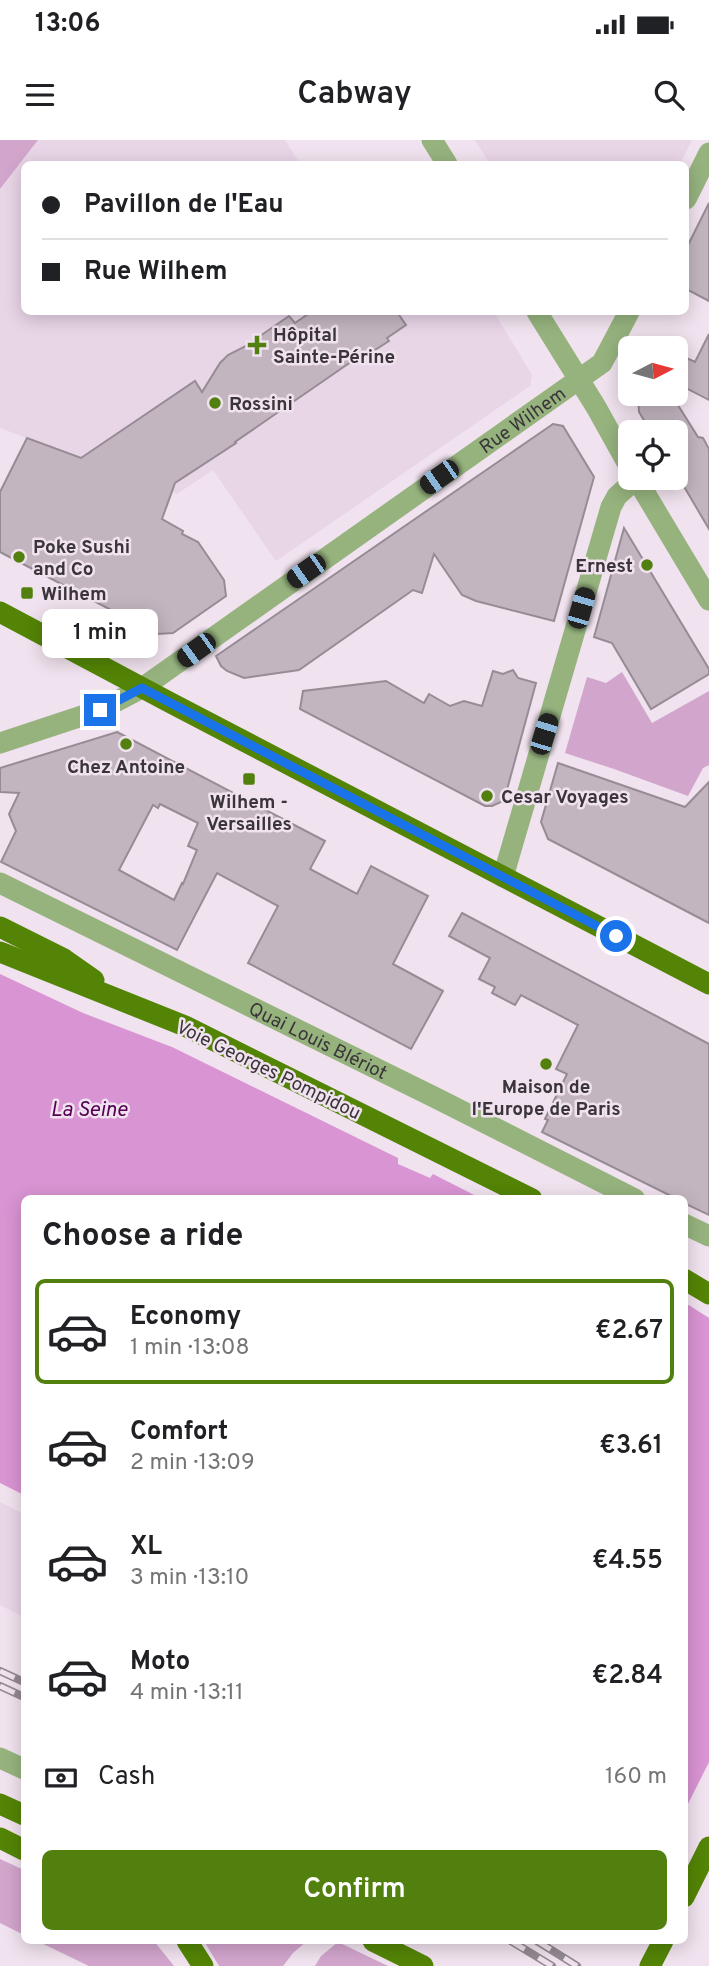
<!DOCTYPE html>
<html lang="en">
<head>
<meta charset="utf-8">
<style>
  :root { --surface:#fff; --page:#f6f6f6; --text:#202124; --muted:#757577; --line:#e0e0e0; --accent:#52800e }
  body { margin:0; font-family:Overpass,sans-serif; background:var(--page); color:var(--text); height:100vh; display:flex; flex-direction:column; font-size:26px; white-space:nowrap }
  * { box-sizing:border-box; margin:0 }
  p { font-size:23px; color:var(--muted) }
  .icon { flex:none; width:38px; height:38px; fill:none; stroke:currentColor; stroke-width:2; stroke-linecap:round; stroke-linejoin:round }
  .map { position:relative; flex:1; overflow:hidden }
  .drawer { position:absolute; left:21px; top:1055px; width:667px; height:749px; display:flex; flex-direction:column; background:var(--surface); border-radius:10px; box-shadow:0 4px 18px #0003 }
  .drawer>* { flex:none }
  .guide { position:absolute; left:21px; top:21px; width:668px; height:154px; border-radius:10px; box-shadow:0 4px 18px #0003; display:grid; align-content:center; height:154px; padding:0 21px; background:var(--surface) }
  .needle { width:46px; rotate:84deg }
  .buttons { position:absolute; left:618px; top:196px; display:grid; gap:14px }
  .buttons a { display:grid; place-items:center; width:70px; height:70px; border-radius:10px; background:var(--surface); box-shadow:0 4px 18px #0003; font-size:35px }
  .end { position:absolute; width:32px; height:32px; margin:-16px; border:9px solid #1a73e8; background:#fff; box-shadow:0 0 0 4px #fff }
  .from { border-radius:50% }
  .bubble { position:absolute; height:49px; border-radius:10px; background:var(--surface); box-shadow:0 4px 18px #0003; font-size:23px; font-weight:600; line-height:49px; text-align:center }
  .car { position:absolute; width:21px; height:42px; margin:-21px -10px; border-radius:9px; box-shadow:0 0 5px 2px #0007; background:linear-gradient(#222 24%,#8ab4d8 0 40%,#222 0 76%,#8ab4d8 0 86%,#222 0) }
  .guide b { display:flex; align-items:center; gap:24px; height:66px; font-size:26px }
  .guide b+b { border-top:2px solid var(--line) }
  .guide i { width:18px; height:18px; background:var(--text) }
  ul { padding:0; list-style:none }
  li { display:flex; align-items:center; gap:21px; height:105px; margin:0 14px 10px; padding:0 7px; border:4px solid transparent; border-radius:10px }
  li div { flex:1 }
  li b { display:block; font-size:26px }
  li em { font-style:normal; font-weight:600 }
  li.current { border-color:var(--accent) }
  li>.icon { width:63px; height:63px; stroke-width:1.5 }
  h2 { padding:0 21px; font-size:32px; line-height:84px }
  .pay { display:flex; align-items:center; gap:18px; height:77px; padding:0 21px; font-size:26px }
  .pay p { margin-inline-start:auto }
  .action { display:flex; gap:14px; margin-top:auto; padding:14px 21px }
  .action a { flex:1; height:80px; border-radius:10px; background:var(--accent); color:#fff; font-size:28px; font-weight:600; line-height:80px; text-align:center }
  .status { display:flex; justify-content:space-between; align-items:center; height:49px; padding:0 35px; background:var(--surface); direction:ltr }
  .status svg { height:19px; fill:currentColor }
  header { display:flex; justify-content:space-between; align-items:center; height:91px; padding:0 21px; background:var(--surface); font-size:32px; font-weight:600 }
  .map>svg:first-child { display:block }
  .built { fill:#e8d5e6 }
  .green { fill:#d2a5cd }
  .water { fill:#d994d3 }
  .pier { fill:#f0e2ee }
  .building { fill:#c2b5c0; stroke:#978b96; stroke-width:2; fill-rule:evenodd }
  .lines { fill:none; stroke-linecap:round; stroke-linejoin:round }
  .minor { stroke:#96b37e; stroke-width:21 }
  .major { stroke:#538405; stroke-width:21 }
  .rail-casing { stroke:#928991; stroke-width:8 }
  .rail { stroke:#f0e2ee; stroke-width:5; stroke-dasharray:16; stroke-linecap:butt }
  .route { stroke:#1a73e8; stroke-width:9 }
  .poi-dot { fill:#52800e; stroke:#f0e2ee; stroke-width:2.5 }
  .labels { text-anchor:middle; stroke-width:5; stroke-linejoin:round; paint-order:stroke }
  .poi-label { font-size:19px; font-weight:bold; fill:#3a353a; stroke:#f0e2ee; text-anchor:start }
  .street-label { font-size:19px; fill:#3a353a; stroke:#f0e2ee }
  .water-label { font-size:21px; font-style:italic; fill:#560054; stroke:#f0e2ee }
</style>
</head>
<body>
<div class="status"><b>13:06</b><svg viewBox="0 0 49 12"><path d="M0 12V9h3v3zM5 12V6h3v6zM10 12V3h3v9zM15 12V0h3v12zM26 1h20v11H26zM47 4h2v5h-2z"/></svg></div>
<header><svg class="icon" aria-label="menu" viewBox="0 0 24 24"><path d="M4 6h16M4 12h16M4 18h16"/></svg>Cabway<svg class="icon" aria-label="search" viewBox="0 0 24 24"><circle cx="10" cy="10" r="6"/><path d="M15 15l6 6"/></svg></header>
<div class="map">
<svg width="709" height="1826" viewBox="0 0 709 1826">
  <rect width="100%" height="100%" fill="#f0e2ee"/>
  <g class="built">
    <path d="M 38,0 L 285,0 L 300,24 L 24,24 L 24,172 L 494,172 L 532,235 L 530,246 L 276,421 L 213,330 L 177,354 L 0,288 L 0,49 Z"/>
    <path d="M 475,0 L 692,0 L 680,24 L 490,24 Z"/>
    <path d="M 0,1362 L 24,1374 L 24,1477 L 0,1465 Z"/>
  </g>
  <g class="green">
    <path d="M 0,0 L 38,0 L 0,49 Z"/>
    <path d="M 622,532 L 652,583 L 709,551 L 709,625 L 703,628 L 688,656 L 614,629 L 565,613 L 587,537 L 606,543 Z"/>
    <path d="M 0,1719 L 24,1730 L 24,1795 L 0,1783 Z"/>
    <path d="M 37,1801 L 154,1801 L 174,1826 L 89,1826 Z"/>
    <path d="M 204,1801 L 306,1801 L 306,1802 L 293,1813 L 283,1826 L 219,1826 Z"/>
    <path d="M 338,1802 L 388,1826 L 315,1826 L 321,1816 Z"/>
  </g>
  <g class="water">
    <path d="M 0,834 L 83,873 L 172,907 L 398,1018 L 398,1024 L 430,1038 L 433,1034 L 482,1059 L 24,1059 L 24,1355 L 0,1343 Z"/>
    <path d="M 684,1162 L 709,1178 L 709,1770 L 684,1756 Z"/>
  </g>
  <path class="pier" d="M 709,1622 L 709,1774 L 684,1760 L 684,1672 Z"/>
  <g class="building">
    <path d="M 709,63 L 709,161 L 686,149 L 686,109 Z"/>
    <path d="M 311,172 L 397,172 L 406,185 L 387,198 L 389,201 L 364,217 L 362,215 L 345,226 L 235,302 L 236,303 L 175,343 L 162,379 L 183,391 L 182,394 L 198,402 L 224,440 L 226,456 L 173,493 L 157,494 L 0,412 L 0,352 L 27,298 L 81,318 L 195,241 L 202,252 L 220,223 L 228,215 L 244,207 L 289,176 L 295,183 Z"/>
    <path d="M 709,194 L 709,260 L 676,243 L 676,213 L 695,222 Z"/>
    <path d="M 638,254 L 671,254 L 698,297 L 703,298 L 709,309 L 709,389 L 676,333 L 676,292 L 651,292 L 639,272 Z"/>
    <path d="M 553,284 L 563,286 L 594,337 L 554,481 L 476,461 L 462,455 L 434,414 L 422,453 L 413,450 L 299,530 L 244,538 L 227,531 L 221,526 L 216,516 Z"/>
    <path d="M 624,388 L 709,529 L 709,534 L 651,569 L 612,503 L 594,497 Z"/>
    <path d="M 513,530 L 518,538 L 536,543 L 505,657 L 501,662 L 492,666 L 485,666 L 300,569 L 303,551 L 386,541 L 424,563 L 429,554 L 450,566 L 464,561 L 482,566 L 493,531 L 503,534 Z"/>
    <path d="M 117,592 L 325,701 L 310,729 L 357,754 L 371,726 L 428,756 L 393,824 L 443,851 L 411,909 L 248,823 L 278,766 L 217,733 L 177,810 L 1,722 L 16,691 L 9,674 L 19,653 L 0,652 L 0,628 ZM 160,664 L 198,683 L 188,706 L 197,710 L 183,744 L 182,743 L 174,760 L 119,730 L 153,665 L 158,668 Z"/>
    <path d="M 558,623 L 685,667 L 709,642 L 709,783 L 548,699 L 541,682 Z"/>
    <path d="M 462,773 L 709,904 L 709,1075 L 684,1063 L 684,1059 L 677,1059 L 542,992 L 548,980 L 545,979 L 567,934 L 556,929 L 578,885 L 521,855 L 515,865 L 492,853 L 495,847 L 479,839 L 490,818 L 449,796 Z"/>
  </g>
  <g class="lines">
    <g class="minor">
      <path d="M 432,0 L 447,24"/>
      <path d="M 686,59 L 709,13"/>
      <path d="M 537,172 L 596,267 L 630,328"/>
      <path d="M 636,338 L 709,460"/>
      <path id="s1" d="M 0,603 L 100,570 L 142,548 L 602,223 L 629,172"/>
      <path d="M 503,737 L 611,367 L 617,356 L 636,339"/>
      <path id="s2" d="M 0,743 L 438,959 L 635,1059"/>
      <path d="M 684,1084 L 709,1096"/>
      <path d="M 0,1618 L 24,1629"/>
    </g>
    <g class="major">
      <path d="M 0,472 L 169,562 L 709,844"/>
      <path d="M 0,787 L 64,819 L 94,840"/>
      <path d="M 0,812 L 185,886 L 532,1059"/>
      <path d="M 684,1139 L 709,1154"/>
      <path d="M 0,1664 L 24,1675"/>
      <path d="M 0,1698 L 24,1710"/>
      <path d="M 684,1757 L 709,1707"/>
      <path d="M 187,1801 L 203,1826"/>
      <path d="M 373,1801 L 423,1826"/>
      <path d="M 650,1826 L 663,1801"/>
    </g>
    <g class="rail-casing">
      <g id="rail">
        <path d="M 0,1531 L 24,1542"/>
        <path d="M 0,1546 L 24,1557"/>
        <path d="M 511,1801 L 552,1826"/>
        <path d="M 537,1801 L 577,1826"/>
      </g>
    </g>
    <use href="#rail" class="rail"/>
  </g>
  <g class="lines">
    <path class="route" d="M 100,570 L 142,548 L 616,796"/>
  </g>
  <g class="poi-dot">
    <path d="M253.5 194.5h7v7h7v7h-7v7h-7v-7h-7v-7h7z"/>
    <circle cx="215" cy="263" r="7"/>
    <circle cx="19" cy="417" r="7"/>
    <circle cx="647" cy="425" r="7"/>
    <rect x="20" y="446" width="14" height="14" rx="3.5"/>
    <circle cx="126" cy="604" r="7"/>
    <rect x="242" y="632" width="14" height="14" rx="3.5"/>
    <circle cx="487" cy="656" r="7"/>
    <circle cx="546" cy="924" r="7"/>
  </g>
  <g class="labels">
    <g class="poi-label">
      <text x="273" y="201">Hôpital<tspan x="273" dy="22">Sainte-Périne</tspan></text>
      <text x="229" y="270">Rossini</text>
      <text x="33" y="413">Poke Sushi<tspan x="33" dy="22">and Co</tspan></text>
      <text x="633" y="432" text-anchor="end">Ernest</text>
      <text x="41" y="460">Wilhem</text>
      <text x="126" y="633" text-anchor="middle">Chez Antoine</text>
      <text x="501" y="663">Cesar Voyages</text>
      <text x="249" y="668" text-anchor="middle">Wilhem -<tspan x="249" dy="22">Versailles</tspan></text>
      <text x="546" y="953" text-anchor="middle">Maison de<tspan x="546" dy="22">l'Europe de Paris</tspan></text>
    </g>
    <g class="street-label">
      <text dy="7" stroke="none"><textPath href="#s1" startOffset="618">Rue Wilhem</textPath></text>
      <text dy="7" stroke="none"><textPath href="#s2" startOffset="355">Quai Louis Blériot</textPath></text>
      <text transform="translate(269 929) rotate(26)" y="7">Voie Georges Pompidou</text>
    </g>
    <g class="water-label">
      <text x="89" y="976">La Seine</text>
    </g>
  </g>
</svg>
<div class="buttons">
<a><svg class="needle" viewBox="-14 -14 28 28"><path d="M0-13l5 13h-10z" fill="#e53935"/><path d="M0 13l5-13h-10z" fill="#757577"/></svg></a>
<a><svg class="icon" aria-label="locate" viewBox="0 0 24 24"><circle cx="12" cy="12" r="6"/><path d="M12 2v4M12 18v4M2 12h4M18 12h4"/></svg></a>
</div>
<i class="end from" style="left:616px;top:796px"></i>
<i class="end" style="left:100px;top:570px"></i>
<div class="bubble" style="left:42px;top:469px;width:116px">1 min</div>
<i class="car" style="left:439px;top:337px;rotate:235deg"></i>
<i class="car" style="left:306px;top:431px;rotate:235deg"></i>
<i class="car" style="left:581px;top:468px;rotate:16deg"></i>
<i class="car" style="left:196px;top:510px;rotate:234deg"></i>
<i class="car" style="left:544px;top:594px;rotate:17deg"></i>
<div class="guide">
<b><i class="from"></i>Pavillon de l'Eau</b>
<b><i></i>Rue Wilhem</b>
</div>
<section class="drawer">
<h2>Choose a ride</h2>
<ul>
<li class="current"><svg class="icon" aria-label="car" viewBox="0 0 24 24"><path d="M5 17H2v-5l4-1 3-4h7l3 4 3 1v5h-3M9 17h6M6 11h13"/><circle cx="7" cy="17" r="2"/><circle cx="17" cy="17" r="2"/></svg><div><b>Economy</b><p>1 min · 13:08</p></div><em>€2.67</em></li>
<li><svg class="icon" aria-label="car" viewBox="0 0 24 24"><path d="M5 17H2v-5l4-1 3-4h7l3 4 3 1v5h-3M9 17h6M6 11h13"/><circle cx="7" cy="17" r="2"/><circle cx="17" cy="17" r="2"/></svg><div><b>Comfort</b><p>2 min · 13:09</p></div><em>€3.61</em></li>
<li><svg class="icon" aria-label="car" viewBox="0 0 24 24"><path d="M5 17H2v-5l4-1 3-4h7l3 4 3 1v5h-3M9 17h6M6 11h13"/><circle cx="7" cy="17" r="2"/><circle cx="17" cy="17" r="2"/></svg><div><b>XL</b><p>3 min · 13:10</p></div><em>€4.55</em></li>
<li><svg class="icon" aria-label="car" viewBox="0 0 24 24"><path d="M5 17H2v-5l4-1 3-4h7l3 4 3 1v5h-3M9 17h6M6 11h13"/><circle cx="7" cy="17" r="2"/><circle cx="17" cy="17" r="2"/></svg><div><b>Moto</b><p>4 min · 13:11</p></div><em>€2.84</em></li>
</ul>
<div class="pay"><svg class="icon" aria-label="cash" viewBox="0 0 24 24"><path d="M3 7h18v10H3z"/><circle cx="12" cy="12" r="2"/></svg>Cash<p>160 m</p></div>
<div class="action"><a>Confirm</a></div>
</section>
</div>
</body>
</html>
